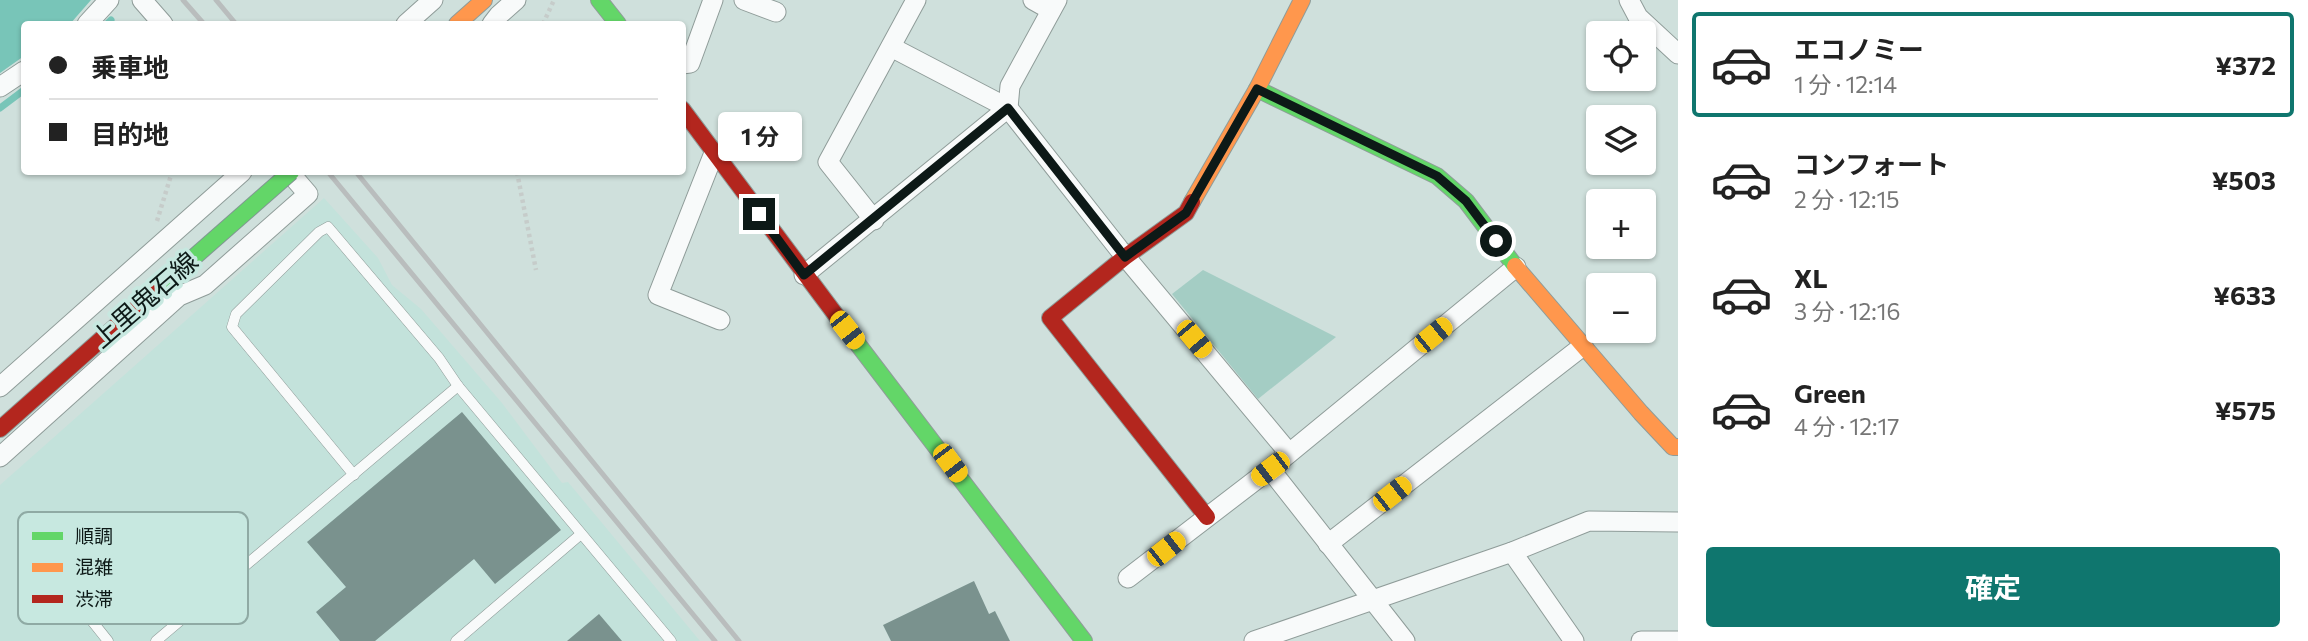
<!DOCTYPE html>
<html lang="ja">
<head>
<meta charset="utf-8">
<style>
  :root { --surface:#fff; --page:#f2f2f2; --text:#222; --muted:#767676; --line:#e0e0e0; --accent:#0f766e }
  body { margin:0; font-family:Commissioner,"Noto Sans JP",sans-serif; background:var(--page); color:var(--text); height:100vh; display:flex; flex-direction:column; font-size:26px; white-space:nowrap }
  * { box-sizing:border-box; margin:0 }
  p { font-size:23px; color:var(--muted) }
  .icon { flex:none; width:38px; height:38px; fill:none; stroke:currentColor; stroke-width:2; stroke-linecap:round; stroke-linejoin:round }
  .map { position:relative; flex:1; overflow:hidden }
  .side { display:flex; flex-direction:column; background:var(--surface); width:630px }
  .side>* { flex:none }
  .hud { position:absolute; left:21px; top:21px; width:665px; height:154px; border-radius:7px; box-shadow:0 2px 5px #0004; display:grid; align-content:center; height:154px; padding:0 28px; background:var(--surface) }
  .fabs { position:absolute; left:1586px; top:21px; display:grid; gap:14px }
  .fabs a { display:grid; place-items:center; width:70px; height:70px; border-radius:7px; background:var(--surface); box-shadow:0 2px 5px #0004; font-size:35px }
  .end { position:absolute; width:32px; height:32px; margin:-16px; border:9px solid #0d1917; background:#fff; box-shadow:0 0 0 4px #fff }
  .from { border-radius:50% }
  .bubble { position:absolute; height:49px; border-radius:7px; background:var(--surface); box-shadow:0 2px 5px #0004; font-size:23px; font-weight:700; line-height:49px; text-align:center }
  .car { position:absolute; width:21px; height:42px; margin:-21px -10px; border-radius:9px; box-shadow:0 0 5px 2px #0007; background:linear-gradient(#f5c518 24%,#345 0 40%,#f5c518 0 76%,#345 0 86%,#f5c518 0) }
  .hud b { display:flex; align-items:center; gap:24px; height:66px; font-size:26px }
  .hud b+b { border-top:2px solid var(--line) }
  .hud i { width:18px; height:18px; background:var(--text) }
  ul { padding:12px 0 0; list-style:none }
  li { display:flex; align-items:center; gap:21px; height:105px; margin:0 14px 10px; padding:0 14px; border:4px solid transparent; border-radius:7px }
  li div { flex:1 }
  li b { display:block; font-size:26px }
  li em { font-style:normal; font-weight:700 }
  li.selected { border-color:var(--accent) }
  li>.icon { width:63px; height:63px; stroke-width:1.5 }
  .cta { display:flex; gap:14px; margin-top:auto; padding:14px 28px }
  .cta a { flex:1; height:80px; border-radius:7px; background:var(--accent); color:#fff; font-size:28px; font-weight:700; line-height:80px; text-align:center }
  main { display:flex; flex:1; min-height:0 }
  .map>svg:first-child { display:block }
  .built { fill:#c3e2db }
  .green { fill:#a4cdc4 }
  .water { fill:#78c5b8 }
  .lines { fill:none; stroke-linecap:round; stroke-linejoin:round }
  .stream { stroke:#78c5b8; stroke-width:7 }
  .building { fill:#7a928e }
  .lane-casing { stroke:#8f9c99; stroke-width:11 }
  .street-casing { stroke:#8f9c99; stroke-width:21 }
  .fast-casing { stroke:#8f9c99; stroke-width:18 }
  .slow-casing { stroke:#8f9c99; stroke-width:18 }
  .jam-casing { stroke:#8f9c99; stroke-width:18 }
  .path { stroke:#c6ccca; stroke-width:4.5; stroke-dasharray:3.5 3.5; stroke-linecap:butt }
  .lane { stroke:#f8fafa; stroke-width:10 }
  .street { stroke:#f8fafa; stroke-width:19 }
  .fast { stroke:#63d668; stroke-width:16 }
  .slow { stroke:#ff974d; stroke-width:16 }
  .jam { stroke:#b3261e; stroke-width:16 }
  .rail { stroke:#b9bdbd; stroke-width:5 }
  .fast-bridge-casing { stroke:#809692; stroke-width:18; stroke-linecap:butt }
  .fast-bridge { stroke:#63d668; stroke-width:16 }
  .route { stroke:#0d1917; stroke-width:9 }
  .labels { text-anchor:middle; stroke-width:7; stroke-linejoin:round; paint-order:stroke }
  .street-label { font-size:26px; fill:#0d1917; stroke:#c7e8e0 }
  .key { fill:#c7e8e0; stroke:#8faaa4; stroke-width:2 }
  .key-label { font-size:19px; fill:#0d1917 }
</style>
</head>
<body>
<main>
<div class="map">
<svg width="1678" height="641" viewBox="0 0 1678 641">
  <rect width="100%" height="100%" fill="#cfe0dc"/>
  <path class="built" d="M 324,198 L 378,258 L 392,285 L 421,309 L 502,403 L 562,483 L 568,482 L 700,641 L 0,641 L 0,485 Z"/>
  <path class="green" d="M 1203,270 L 1336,337 L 1258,399 L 1172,294 Z"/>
  <path class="water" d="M 0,0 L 91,0 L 70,24 L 24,24 L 24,56 L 0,73 Z"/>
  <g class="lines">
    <g class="stream">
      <path d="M 107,24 L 111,20"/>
      <path d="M 0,108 L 24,90"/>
    </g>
  </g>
  <g class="building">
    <path d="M 462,412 L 561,530 L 495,584 L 474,559 L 375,641 L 340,641 L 316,612 L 346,587 L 307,542 Z"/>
    <path d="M 974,581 L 989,614 L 995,611 L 1010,641 L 891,641 L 883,625 Z"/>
    <path d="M 599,614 L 622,641 L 567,641 Z"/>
  </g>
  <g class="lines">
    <g class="lane-casing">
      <g id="lane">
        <path d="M 354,475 L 232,327 L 236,314 L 319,232 L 328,227 L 439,358 L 458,386 L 671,641"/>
        <path d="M 52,571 L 108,641"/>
        <path d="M 156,641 L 458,386"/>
        <path d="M 456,641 L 581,534"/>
      </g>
    </g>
    <g class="street-casing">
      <g id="street">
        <path d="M 142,0 L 163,24"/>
        <path d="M 744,0 L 776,12"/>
        <path d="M 1033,0 L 1051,10"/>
        <path d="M 1629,0 L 1638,17 L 1678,54"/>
        <path d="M 87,24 L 109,0"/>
        <path d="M 406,24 L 433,0"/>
        <path d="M 492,24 L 499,15 L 516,0"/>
        <path d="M 891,47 L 1008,108 L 1119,249 L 1289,453"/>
        <path d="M 682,64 L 690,63 L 713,0"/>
        <path d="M 0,87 L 24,71"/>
        <path d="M 714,153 L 658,295 L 720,320"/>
        <path d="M 874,220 L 828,162 L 916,0"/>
        <path d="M 804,275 L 1008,108 L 1010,86 L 1057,0"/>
        <path d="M 0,387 L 242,172"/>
        <path d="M 0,457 L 179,296 L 205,285 L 308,194 L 289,172"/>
        <path d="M 1270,469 L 1405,641"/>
        <path d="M 1328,544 L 1583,346"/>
        <path d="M 1512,552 L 1574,641"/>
        <path d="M 1128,578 L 1270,469 L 1516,267"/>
        <path d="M 1254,641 L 1512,552 L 1589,521 L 1678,522"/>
        <path d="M 1641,641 L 1678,641"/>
      </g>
    </g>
    <g class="fast-casing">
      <g id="fast">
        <path d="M 599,0 L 618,24"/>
        <path d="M 1257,89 L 1437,176 L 1466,201 L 1515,266"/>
        <path d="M 847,330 L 1084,641"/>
      </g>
    </g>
    <g class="slow-casing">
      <g id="slow">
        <path d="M 457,24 L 484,0"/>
        <path d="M 1192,202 L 1257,89 L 1302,0"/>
        <path d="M 1515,266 L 1641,413 L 1673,447 L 1678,447"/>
      </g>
    </g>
    <g class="jam-casing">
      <g id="jam">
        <path d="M 682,109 L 847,330"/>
        <path d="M 1192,202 L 1186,213 L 1125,257 L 1050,318 L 1207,517"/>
        <path d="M 0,429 L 168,280"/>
      </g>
    </g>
    <g class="path">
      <path d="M 543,24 L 554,0"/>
      <path d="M 517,172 L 536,270"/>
      <path d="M 157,221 L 172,172"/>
    </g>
    <use href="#lane" class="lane"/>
    <use href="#street" class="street"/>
    <use href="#fast" class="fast"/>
    <use href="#slow" class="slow"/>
    <use href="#jam" class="jam"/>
    <g class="rail">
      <path d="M 183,0 L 204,24"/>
      <path d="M 216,0 L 236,24"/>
      <path d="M 328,172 L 715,641"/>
      <path d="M 356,172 L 739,641"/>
    </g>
    <g class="fast-bridge-casing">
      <path id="fast-bridge" d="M 168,280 L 291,172"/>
    </g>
    <use href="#fast-bridge" class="fast-bridge"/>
  </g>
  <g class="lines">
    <path class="route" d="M 759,214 L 804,275 L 1008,108 L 1125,257 L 1186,213 L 1257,89 L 1437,176 L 1466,201 L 1496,241"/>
  </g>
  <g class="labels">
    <g class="street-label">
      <text transform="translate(145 300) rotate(-41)" y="9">上里鬼石線</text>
    </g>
  </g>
  <rect x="18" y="512" width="230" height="112" rx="10" class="key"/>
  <rect x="32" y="532" width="31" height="8" fill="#63d668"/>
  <rect x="32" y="563" width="31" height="9" fill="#ff974d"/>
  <rect x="32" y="595" width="31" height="8" fill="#b3261e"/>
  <g class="key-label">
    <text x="75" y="543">順調</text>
    <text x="75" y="574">混雑</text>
    <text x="75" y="606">渋滞</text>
  </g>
</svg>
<div class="fabs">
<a><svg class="icon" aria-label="locate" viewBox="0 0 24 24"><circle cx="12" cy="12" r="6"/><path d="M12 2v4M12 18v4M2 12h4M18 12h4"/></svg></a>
<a><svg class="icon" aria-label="layers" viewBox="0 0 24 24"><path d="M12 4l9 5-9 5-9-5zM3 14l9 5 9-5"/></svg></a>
<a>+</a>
<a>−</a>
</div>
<i class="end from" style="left:1496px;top:241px"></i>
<i class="end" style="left:759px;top:214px"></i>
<div class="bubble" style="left:718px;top:112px;width:84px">1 分</div>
<i class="car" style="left:847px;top:330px;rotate:142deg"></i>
<i class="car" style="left:1433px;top:335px;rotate:51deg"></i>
<i class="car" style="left:1194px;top:339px;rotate:140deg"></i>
<i class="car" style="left:950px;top:463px;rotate:143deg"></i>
<i class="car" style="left:1270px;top:469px;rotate:233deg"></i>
<i class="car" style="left:1392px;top:494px;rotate:52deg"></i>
<i class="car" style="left:1166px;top:549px;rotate:52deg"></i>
<div class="hud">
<b><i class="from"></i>乗車地</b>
<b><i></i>目的地</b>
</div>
</div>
<section class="side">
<ul>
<li class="selected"><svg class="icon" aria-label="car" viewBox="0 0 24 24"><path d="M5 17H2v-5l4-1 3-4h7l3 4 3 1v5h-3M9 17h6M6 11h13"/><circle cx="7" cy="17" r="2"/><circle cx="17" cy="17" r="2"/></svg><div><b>エコノミー</b><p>1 分 · 12:14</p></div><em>¥372</em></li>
<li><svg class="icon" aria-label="car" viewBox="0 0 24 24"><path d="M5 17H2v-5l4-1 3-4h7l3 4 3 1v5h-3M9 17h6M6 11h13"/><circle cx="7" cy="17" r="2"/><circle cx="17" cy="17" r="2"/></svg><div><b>コンフォート</b><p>2 分 · 12:15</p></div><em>¥503</em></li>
<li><svg class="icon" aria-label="car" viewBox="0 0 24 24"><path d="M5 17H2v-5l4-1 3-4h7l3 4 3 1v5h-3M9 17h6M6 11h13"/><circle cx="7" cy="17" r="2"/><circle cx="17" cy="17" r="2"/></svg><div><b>XL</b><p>3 分 · 12:16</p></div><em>¥633</em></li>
<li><svg class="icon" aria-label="car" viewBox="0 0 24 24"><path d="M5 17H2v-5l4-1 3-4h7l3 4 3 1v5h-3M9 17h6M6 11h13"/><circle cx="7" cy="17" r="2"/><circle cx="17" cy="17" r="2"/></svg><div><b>Green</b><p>4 分 · 12:17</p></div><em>¥575</em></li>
</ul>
<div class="cta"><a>確定</a></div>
</section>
</main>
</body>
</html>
